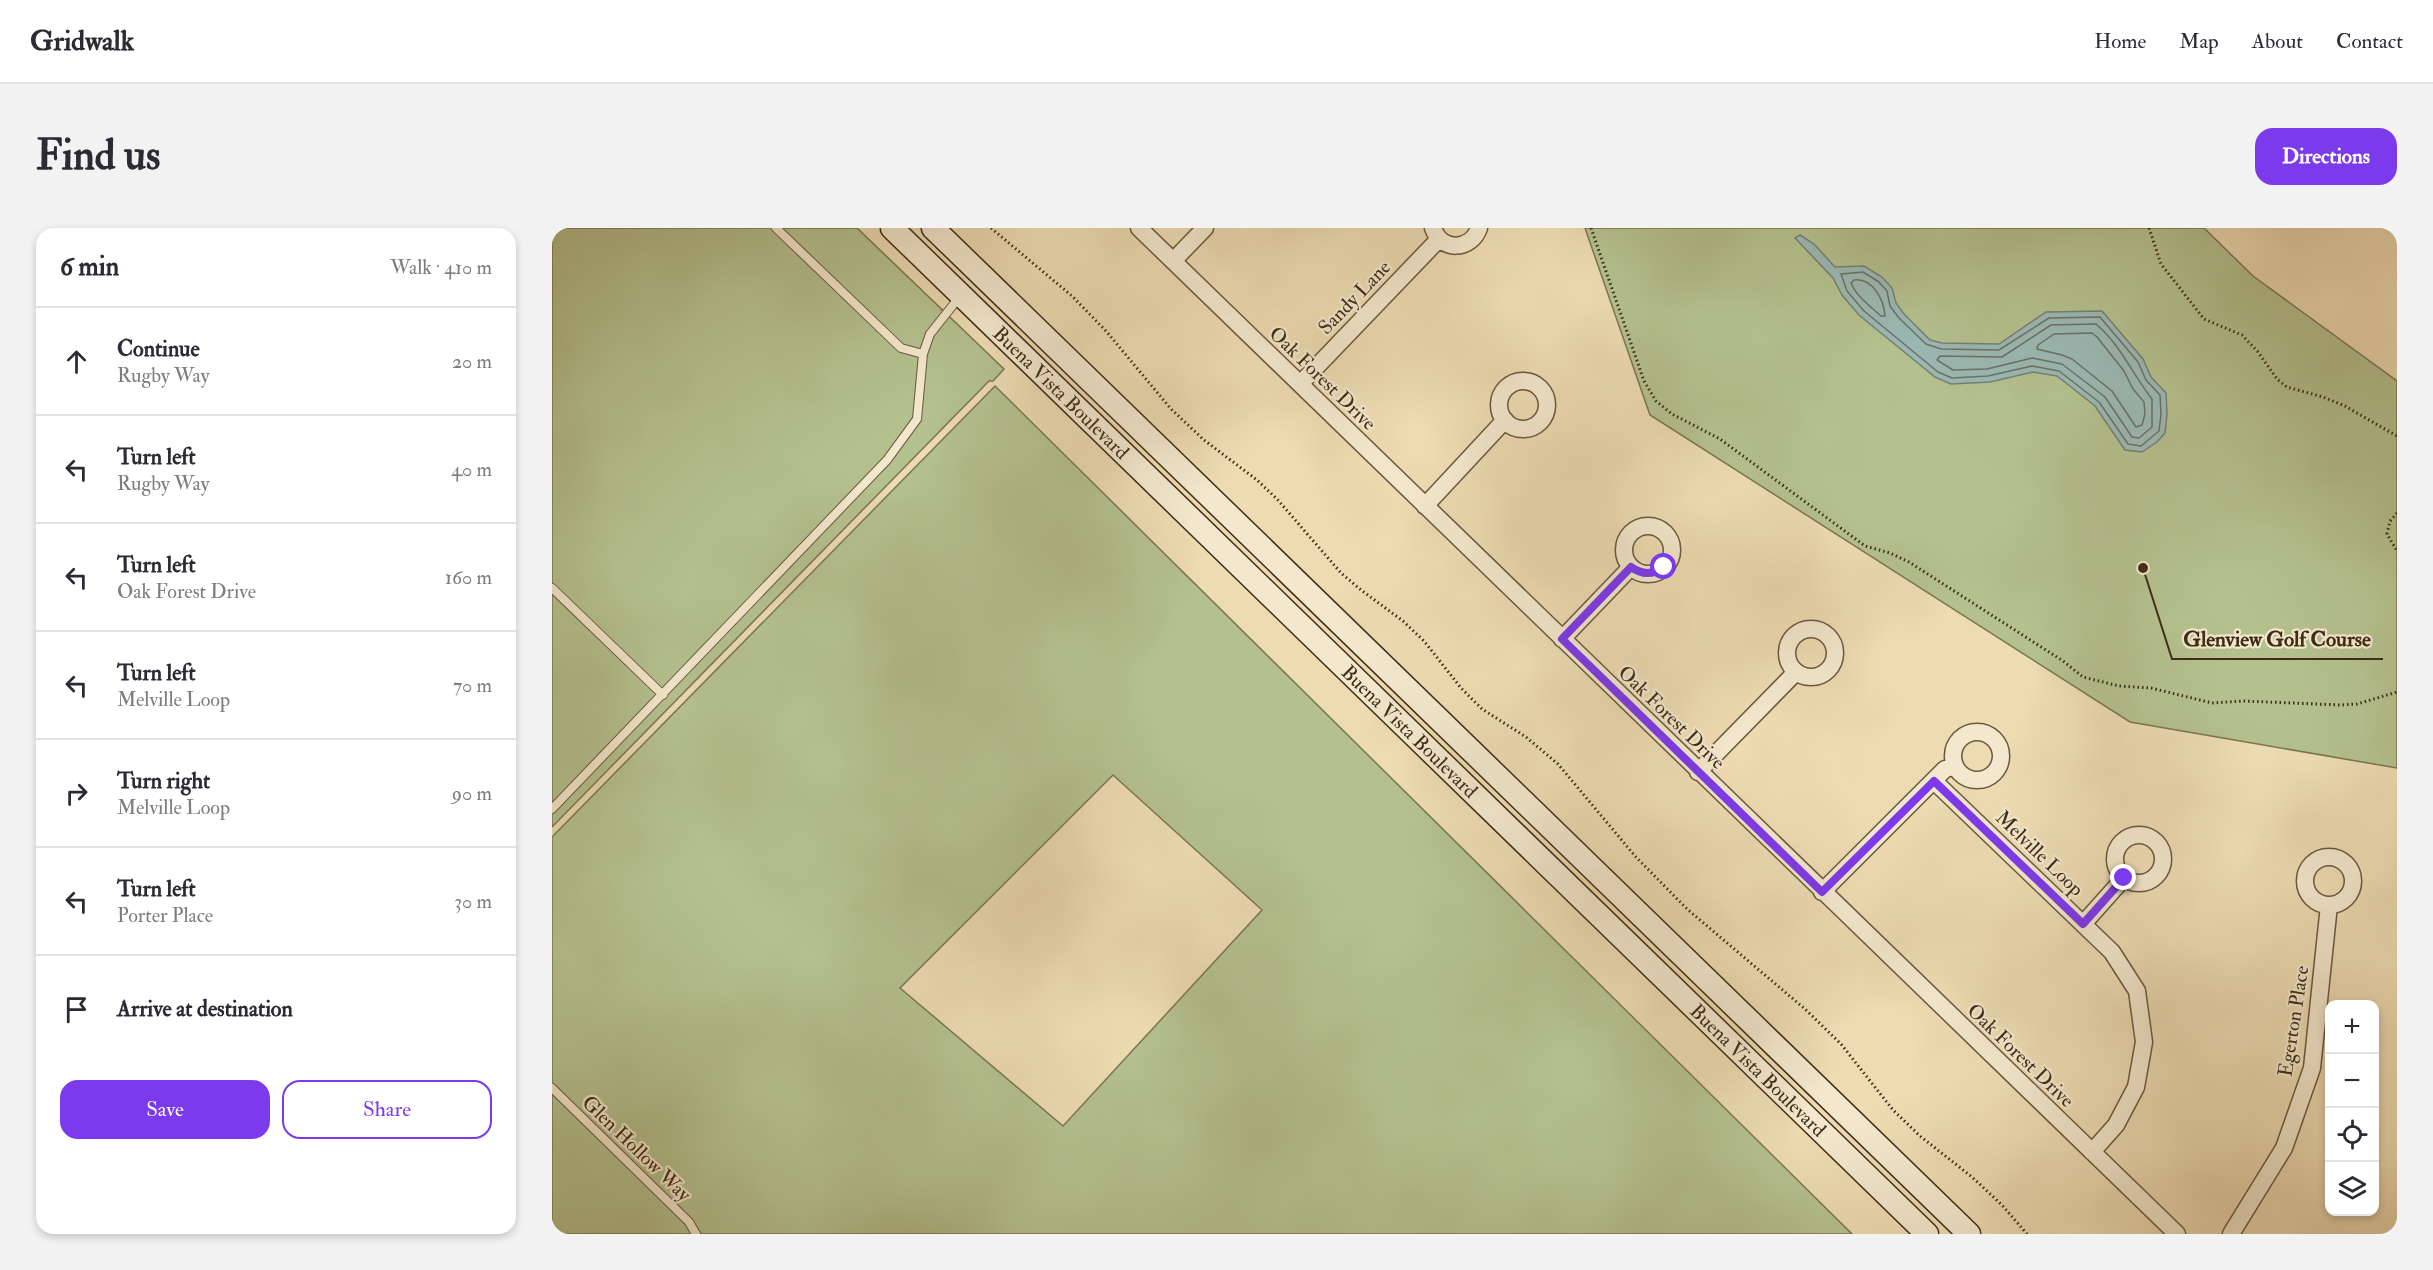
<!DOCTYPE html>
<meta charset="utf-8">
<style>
body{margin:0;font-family:"IM FELL Double Pica",serif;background:#f2f2f3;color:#2b2b33}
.controls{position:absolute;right:18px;bottom:18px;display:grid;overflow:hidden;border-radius:12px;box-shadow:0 3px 9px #0003}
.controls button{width:54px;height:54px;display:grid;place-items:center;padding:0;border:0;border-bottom:2px solid #e1e1e2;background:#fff;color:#2b2b33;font:30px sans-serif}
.stop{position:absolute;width:18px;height:18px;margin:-14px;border:4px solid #7c3aed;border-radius:50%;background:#fff}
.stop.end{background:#7c3aed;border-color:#fff;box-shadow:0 2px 6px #0008}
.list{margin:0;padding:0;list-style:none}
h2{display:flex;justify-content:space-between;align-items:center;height:78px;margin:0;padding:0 24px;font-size:26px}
h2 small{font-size:20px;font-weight:400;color:#7c7c81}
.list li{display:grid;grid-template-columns:39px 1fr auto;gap:18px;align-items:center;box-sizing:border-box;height:108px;padding:0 24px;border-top:2px solid #e1e1e2}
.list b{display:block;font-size:22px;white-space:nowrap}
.list p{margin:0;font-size:20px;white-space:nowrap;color:#7c7c81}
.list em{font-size:20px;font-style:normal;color:#7c7c81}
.actions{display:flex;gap:12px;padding:18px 24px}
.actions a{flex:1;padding:14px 0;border:2px solid #7c3aed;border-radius:18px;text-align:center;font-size:21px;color:#7c3aed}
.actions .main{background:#7c3aed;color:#fff}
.icon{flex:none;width:33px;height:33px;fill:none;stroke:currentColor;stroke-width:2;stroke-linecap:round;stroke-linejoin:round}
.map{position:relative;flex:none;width:1845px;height:1006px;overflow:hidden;border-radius:18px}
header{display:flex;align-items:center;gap:36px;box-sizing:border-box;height:84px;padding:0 30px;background:#fff;border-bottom:2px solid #e1e1e2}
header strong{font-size:28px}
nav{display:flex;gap:33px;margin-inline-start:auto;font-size:21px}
.intro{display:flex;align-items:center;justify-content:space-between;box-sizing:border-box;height:144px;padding:0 36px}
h1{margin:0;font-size:42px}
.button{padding:15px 27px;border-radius:18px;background:#7c3aed;color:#fff;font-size:21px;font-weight:700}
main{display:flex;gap:36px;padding:0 36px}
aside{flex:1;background:#fff;border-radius:18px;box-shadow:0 3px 9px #0003}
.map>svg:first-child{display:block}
</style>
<header>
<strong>Gridwalk</strong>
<nav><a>Home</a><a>Map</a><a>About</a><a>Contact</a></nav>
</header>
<div class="intro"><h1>Find us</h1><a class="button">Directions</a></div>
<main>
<aside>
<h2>6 min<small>Walk · 410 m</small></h2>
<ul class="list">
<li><svg class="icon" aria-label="ahead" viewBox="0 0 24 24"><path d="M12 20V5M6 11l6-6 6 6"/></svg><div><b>Continue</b><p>Rugby Way</p></div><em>20 m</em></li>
<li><svg class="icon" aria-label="left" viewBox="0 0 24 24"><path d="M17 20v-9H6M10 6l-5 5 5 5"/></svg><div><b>Turn left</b><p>Rugby Way</p></div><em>40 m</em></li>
<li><svg class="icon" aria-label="left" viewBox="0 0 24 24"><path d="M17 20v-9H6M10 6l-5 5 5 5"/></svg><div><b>Turn left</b><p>Oak Forest Drive</p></div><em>160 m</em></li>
<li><svg class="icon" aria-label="left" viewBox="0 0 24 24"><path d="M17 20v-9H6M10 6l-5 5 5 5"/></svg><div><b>Turn left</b><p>Melville Loop</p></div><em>70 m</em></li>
<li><svg class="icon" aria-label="right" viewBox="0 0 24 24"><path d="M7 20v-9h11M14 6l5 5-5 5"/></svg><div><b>Turn right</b><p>Melville Loop</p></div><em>90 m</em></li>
<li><svg class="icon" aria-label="left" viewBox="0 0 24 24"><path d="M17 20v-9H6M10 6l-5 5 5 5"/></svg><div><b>Turn left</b><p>Porter Place</p></div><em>30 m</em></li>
<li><svg class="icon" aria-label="arrive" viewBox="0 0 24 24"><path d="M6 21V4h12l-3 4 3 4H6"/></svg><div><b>Arrive at destination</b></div></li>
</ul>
<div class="actions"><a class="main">Save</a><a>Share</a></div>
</aside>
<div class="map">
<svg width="1845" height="1006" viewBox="0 0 1845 1006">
<rect width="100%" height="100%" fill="#eddbb2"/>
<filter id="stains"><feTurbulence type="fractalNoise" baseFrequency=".00333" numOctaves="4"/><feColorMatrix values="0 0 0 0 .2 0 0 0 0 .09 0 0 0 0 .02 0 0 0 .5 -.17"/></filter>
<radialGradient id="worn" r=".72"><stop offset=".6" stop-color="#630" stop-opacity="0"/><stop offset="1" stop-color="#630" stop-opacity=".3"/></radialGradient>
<path fill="#b4c18f" stroke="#797654" stroke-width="1.5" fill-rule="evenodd" d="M 0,0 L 305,0 L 452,141 L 441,153 L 437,153 L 0,599 Z
M 1033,0 L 1652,0 L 1701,48 L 1845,153 L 1845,540 L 1578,494 L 1098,187 Z
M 443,158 L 1300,1006 L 0,1006 L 0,609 ZM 561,547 L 710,682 L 511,898 L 348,760 Z"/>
<path fill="#9bb9b4" stroke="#768176" stroke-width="1.5" d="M 1248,7 L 1262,16 L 1283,39 L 1312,38 L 1330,49 L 1340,60 L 1344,75 L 1352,86 L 1378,112 L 1390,115 L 1447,116 L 1494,84 L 1550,83 L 1591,131 L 1599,149 L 1614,165 L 1615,186 L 1613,205 L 1605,214 L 1590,224 L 1573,222 L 1543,178 L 1505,148 L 1481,144 L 1438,154 L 1399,156 L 1383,149 L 1307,87 L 1290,67 L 1281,50 L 1243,10 Z"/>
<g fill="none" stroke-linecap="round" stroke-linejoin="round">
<path stroke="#6c7266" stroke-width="1.5" d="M 1311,44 L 1327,54 L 1335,63 L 1338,78 L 1347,90 L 1374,116 L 1389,121 L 1447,122 L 1497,90 L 1548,89 L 1586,134 L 1594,152 L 1608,167 L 1609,186 L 1607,203 L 1589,218 L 1576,216 L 1547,174 L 1507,143 L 1480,138 L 1436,148 L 1400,150 L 1386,144 L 1312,83 L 1295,63 L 1289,46 Z
M 1302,52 C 1321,50 1332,72 1333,88 L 1329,88 C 1319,79 1304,68 1299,55 Z
M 1544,96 C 1568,116 1581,147 1600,171 L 1600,199 L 1587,210 L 1580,209 L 1553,169 L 1510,136 L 1480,130 L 1435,141 L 1401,142 L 1385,132 L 1388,128 L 1450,129 L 1499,97 Z
M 1502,106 L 1540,105 L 1545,109 L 1572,143 L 1581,161 L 1592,174 L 1593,186 L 1590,197 L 1584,199 L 1560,163 L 1520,131 L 1510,127 L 1485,121 L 1486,117 Z"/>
<defs>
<path id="service" d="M 224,0 L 349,120 L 371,126
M 0,360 L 111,467
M 0,581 L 335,232 L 365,191 L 371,126 L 378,106 L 409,67
M 0,860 L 137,994 L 144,1006"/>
<path id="minor" d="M 587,0 L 1625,1006
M 881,0 C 889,24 919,23 927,0
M 621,33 L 653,0
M947 177a24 24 0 1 1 48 0a24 24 0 1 1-48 0Z
M 748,156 L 887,11
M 873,278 L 953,192
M1072 322a24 24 0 1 1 48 0a24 24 0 1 1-48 0Z
M1235 425a24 24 0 1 1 48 0a24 24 0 1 1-48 0Z
M 1010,411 L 1079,339
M1401 528a24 24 0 1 1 48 0a24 24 0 1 1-48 0Z
M 1146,544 L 1244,444
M 1382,553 L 1560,724 L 1585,763 L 1592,814 L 1584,859 L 1564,897 L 1540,924
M1563 631a24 24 0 1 1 48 0a24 24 0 1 1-48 0Z
M1753 653a24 24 0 1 1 48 0a24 24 0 1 1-48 0Z
M 1270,664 L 1393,541 L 1403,539
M 1531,696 L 1572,650
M 1679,1006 L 1732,920 L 1760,840 L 1777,677"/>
<g id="secondary">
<path id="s1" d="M 340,0 L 1375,1006"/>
<path d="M 381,0 L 1417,1006"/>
</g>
</defs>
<use href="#service" stroke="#6a583e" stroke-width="10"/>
<use href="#minor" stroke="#6a583e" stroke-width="19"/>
<use href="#secondary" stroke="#3e2c18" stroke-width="25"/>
<path stroke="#3e2c18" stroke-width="3" stroke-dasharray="1.5 3" stroke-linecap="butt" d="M 439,0 L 520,68 L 554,103 L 619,181 L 652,212 L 705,252 L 725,271 L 789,345 L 809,362 L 851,393 L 872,413 L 909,460 L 930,481 L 974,509 L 1006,536 L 1083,628 L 1135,681 L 1253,781 L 1289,816 L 1341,882 L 1368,908 L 1420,949 L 1450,977 L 1475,1006
M 1039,0 L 1092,153 L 1104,173 L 1120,186 L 1168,211 L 1313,318 L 1338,325 L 1357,334 L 1511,433 L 1531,449 L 1567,458 L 1599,460 L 1660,475 L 1691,473 L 1789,477 L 1805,476 L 1845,464
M 1597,0 L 1609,36 L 1652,91 L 1690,107 L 1706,124 L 1725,151 L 1735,159 L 1771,169 L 1793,178 L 1845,208
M 1845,285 L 1838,293 L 1835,306 L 1845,323"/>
<use href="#service" stroke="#f3e8cd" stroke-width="8"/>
<use href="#minor" stroke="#f3e8cd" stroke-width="16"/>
<use href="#secondary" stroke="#f3e8cd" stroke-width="22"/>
</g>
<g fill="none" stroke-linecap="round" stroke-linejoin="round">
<path stroke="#7c3aed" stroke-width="8" d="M 1112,339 C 1101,347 1090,347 1079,339 L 1010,411 L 1270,664 L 1382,553 L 1531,696 L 1572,650"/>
</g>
<g text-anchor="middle" stroke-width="4.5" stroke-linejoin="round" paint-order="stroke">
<g font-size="20" fill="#3e2c18" stroke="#f3e8cd">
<text transform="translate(802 69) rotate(-46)" y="7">Sandy Lane</text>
<text transform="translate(771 150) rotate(44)" y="7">Oak Forest Drive</text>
<text dy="7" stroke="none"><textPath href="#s1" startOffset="236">Buena Vista Boulevard</textPath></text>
<text transform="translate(1120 489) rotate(44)" y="7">Oak Forest Drive</text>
<text dy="7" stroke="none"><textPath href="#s1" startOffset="722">Buena Vista Boulevard</textPath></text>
<text transform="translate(1488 625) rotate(44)" y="7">Melville Loop</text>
<text transform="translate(1741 793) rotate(-81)" y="7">Egerton Place</text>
<text transform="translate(1469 827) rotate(44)" y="7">Oak Forest Drive</text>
<text dy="7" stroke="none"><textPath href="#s1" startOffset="1208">Buena Vista Boulevard</textPath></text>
<text transform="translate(85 920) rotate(44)" y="7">Glen Hollow Way</text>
</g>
</g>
<path fill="none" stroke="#3e2c18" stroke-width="2" d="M1591 340L1620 431H1831"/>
<circle fill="#3e2c18" stroke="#f3e8cd" stroke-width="2" cx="1591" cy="340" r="6"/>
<g font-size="21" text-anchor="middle" font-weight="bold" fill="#3e2c18" stroke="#f3e8cd" stroke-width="4.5" stroke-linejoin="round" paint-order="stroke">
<text x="1725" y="418">Glenview Golf Course</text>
</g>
<rect width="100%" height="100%" filter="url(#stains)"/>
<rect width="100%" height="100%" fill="url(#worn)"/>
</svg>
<div class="controls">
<button>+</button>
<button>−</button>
<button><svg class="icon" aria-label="locate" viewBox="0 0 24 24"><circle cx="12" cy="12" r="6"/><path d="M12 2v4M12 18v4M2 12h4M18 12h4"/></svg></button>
<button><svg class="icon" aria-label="layers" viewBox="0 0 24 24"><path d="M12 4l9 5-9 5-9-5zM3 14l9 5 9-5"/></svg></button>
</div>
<div class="stop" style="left:1112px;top:339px"></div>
<div class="stop end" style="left:1572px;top:650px"></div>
</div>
</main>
